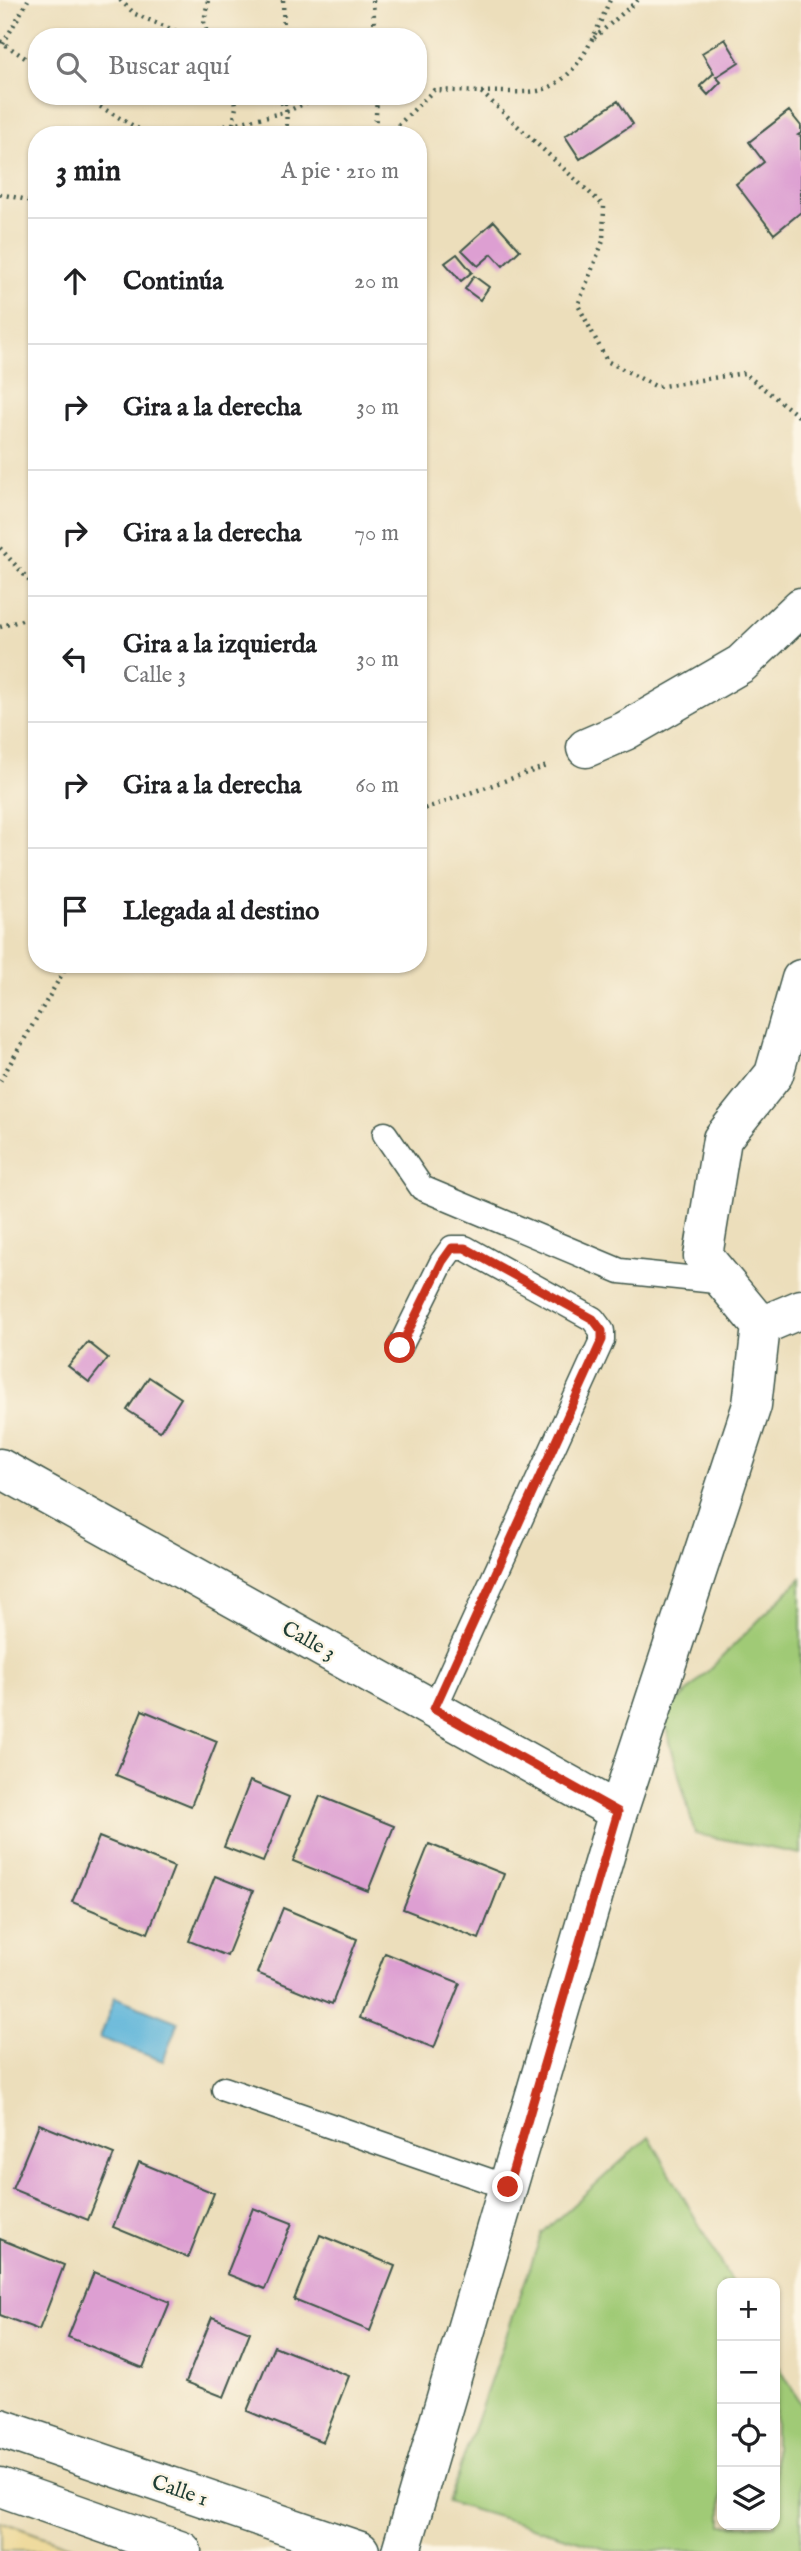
<!DOCTYPE html>
<html lang="es">
<meta charset="utf-8">
<style>
body{margin:0;font-family:"IM FELL English",serif;background:#f2f2f2;color:#202124}
.controls{position:absolute;right:21px;bottom:21px;display:grid;overflow:hidden;border-radius:14px;box-shadow:0 2px 5px #0004}
.controls button{width:63px;height:63px;display:grid;place-items:center;padding:0;border:0;border-bottom:2px solid #e0e0e0;background:#fff;color:#202124;font:35px sans-serif}
.stop{position:absolute;width:21px;height:21px;margin:-16px;border:5px solid #c8321e;border-radius:50%;background:#fff}
.stop.end{background:#c8321e;border-color:#fff;box-shadow:0 2px 7px #0008}
.list{margin:0;padding:0;list-style:none}
h2{display:flex;justify-content:space-between;align-items:center;height:91px;margin:0;padding:0 28px;font-size:30px}
h2 small{font-size:23px;font-weight:400;color:#757577}
.list li{display:grid;grid-template-columns:46px 1fr auto;gap:21px;align-items:center;box-sizing:border-box;height:126px;padding:0 28px;border-top:2px solid #e0e0e0}
.list b{display:block;font-size:26px;white-space:nowrap}
.list p{margin:0;font-size:23px;white-space:nowrap;color:#757577}
.list em{font-size:23px;font-style:normal;color:#757577}
.icon{flex:none;width:38px;height:38px;fill:none;stroke:currentColor;stroke-width:2;stroke-linecap:round;stroke-linejoin:round}
.map{position:relative;flex:none;width:801px;height:2551px;overflow:hidden}
.search{position:absolute;background:#fff;box-shadow:0 2px 5px #0004;left:28px;top:28px;width:399px;height:77px;display:flex;align-items:center;gap:18px;box-sizing:border-box;padding:0 24px;border-radius:28px;color:#757577;font-size:26px}
.panel{position:absolute;background:#fff;box-shadow:0 2px 5px #0004;left:28px;top:126px;width:399px;height:847px;border-radius:28px}
.map>svg:first-child{display:block}
</style>
<div class="map">
<svg width="801" height="2551" viewBox="0 0 801 2551">
<rect width="100%" height="100%" fill="#fcf5e5"/>
<filter id="ink" filterUnits="userSpaceOnUse"><feTurbulence type="fractalNoise" baseFrequency=".0143" numOctaves="2"/><feDisplacementMap in="SourceGraphic" scale="14" xChannelSelector="R" yChannelSelector="G"/><feConvolveMatrix kernelMatrix="1 2 1 2 8 2 1 2 1" color-interpolation-filters="sRGB"/></filter>
<filter id="wash" filterUnits="userSpaceOnUse"><feTurbulence type="fractalNoise" baseFrequency=".00686" numOctaves="4" result="noise"/><feDisplacementMap in="SourceGraphic" scale="28" xChannelSelector="R" yChannelSelector="G"/><feGaussianBlur stdDeviation="1.57" result="paint"/><feColorMatrix in="noise" values="0 0 0 0 0 0 0 0 0 0 0 0 0 0 0 0 0 1.4 0 .05"/><feComposite in="paint" operator="in"/></filter>
<g filter="url(#wash)">
<rect width="100%" height="100%" fill="#ecdebb"/>
<path fill="#a0ca76" stroke="#608455" stroke-width="2" d="M 801,1578 L 801,1854 L 695,1834 L 663,1716 Z
M 649,2136 L 732,2283 L 722,2283 L 722,2525 L 775,2525 L 775,2360 L 801,2404 L 801,2551 L 612,2551 L 448,2502 L 542,2233 Z"/>
<path fill="#eeda9e" stroke="#868c69" stroke-width="2" d="M 0,2521 L 83,2551 L 0,2551 Z"/>
<path fill="#5cb4d9" stroke="#3e7886" stroke-width="2" d="M 115,1997 L 178,2022 L 163,2061 L 100,2038 Z"/>
<g id="blocks">
<path fill="#dd9fd2" d="M 725,39 L 739,62 L 716,77 L 721,82 L 708,95 L 700,86 L 714,73 L 702,53 Z
M 618,101 L 633,124 L 580,159 L 565,136 Z
M 789,111 L 801,126 L 801,133 L 798,135 L 801,136 L 801,212 L 774,234 L 736,184 L 764,162 L 749,142 Z
M 494,221 L 520,250 L 503,266 L 492,254 L 478,266 L 462,250 Z
M 457,254 L 472,272 L 461,281 L 445,263 Z
M 474,276 L 489,287 L 480,300 L 465,289 Z
M 88,1342 L 108,1358 L 89,1382 L 68,1366 Z
M 149,1377 L 181,1398 L 160,1431 L 127,1410 Z
M 142,1710 L 217,1741 L 191,1806 L 116,1775 Z
M 250,1781 L 289,1797 L 263,1862 L 224,1847 Z
M 320,1796 L 394,1826 L 368,1891 L 293,1861 Z
M 99,1837 L 174,1867 L 148,1933 L 72,1902 Z
M 429,1844 L 504,1874 L 479,1939 L 403,1909 Z
M 215,1876 L 253,1891 L 227,1956 L 189,1941 Z
M 283,1908 L 357,1939 L 332,2004 L 257,1973 Z
M 385,1953 L 460,1983 L 434,2048 L 359,2018 Z
M 39,2124 L 114,2154 L 88,2220 L 12,2189 Z
M 139,2162 L 214,2193 L 188,2258 L 113,2227 Z
M 253,2208 L 292,2223 L 265,2289 L 227,2274 Z
M 320,2235 L 395,2266 L 370,2331 L 294,2300 Z
M 0,2239 L 64,2265 L 39,2330 L 0,2315 Z
M 94,2272 L 170,2302 L 143,2368 L 68,2337 Z
M 212,2317 L 250,2332 L 224,2397 L 186,2382 Z
M 274,2346 L 349,2376 L 323,2442 L 247,2411 Z"/>
</g>
</g>
<g filter="url(#ink)">
<use href="#blocks" fill-opacity="0" stroke="#3e5548" stroke-width="2"/>
<g fill="none" stroke-linecap="round" stroke-linejoin="round">
<defs>
<path id="service" d="M 385,1134 L 422,1188 L 620,1271 L 725,1282
M 400,1347 L 442,1262 L 452,1248 L 465,1248 L 593,1319 L 602,1331 L 602,1340 L 434,1709
M 224,2089 L 507,2187"/>
<path id="minor" d="M 586,748 L 625,731 L 741,664 L 801,607
M 761,1326 L 801,1309
M 0,1468 L 618,1812
M 401,2551 L 618,1812 L 752,1405 L 761,1326 L 703,1256 L 722,1139 L 774,1074 L 801,979"/>
<path id="tertiary" d="M 0,2428 L 360,2551
M 0,2487 L 182,2551"/>
</defs>
<use href="#service" stroke="#3e5548" stroke-width="27"/>
<use href="#minor" stroke="#3e5548" stroke-width="41"/>
<use href="#tertiary" stroke="#3e5548" stroke-width="41"/>
<path stroke="#3e5548" stroke-width="4.5" stroke-dasharray="2 5" stroke-linecap="butt" d="M 120,0 L 135,14 L 190,37
M 283,0 L 284,37
M 373,0 L 375,37
M 208,37 L 204,22 L 208,0
M 594,38 L 638,0
M 0,41 L 37,66
M 3,44 L 28,0
M 481,92 C 498,91 527,94 542,90 C 580,78 595,33 610,0
M 82,96 L 149,135
M 279,96 L 284,108
M 286,96 L 287,135
M 233,124 L 236,107 L 235,96
M 184,135 L 286,112 L 320,96
M 375,135 L 377,96
M 388,135 L 434,90 L 481,92 L 604,206 L 603,241 L 578,305 L 607,361 L 657,387 L 744,373 L 801,418
M 0,194 L 37,202
M 0,548 L 37,589
M 0,627 L 37,615
M 418,811 L 550,765
M 0,1081 L 68,964"/>
<use href="#service" stroke="#fff" stroke-width="24"/>
<use href="#minor" stroke="#fff" stroke-width="38"/>
<use href="#tertiary" stroke="#fff" stroke-width="38"/>
</g>
</g>
<g fill="none" stroke-linecap="round" stroke-linejoin="round" filter="url(#ink)">
<path stroke="#c8321e" stroke-width="9" d="M 400,1348 L 442,1262 L 452,1248 L 465,1248 L 593,1319 L 602,1331 L 602,1340 L 434,1709 L 618,1812 L 508,2187"/>
</g>
<g text-anchor="middle" stroke-width="5" stroke-linejoin="round" paint-order="stroke">
<g font-size="21" fill="#1f3d34" stroke="#fcf5e5">
<text transform="translate(309 1640) rotate(29)" y="7">Calle 3</text>
<text transform="translate(180 2490) rotate(19)" y="7">Calle 1</text>
</g>
</g>
</svg>
<div class="controls">
<button>+</button>
<button>−</button>
<button><svg class="icon" aria-label="locate" viewBox="0 0 24 24"><circle cx="12" cy="12" r="6"/><path d="M12 2v4M12 18v4M2 12h4M18 12h4"/></svg></button>
<button><svg class="icon" aria-label="layers" viewBox="0 0 24 24"><path d="M12 4l9 5-9 5-9-5zM3 14l9 5 9-5"/></svg></button>
</div>
<div class="stop" style="left:400px;top:1348px"></div>
<div class="stop end" style="left:508px;top:2187px"></div>
<div class="search"><svg class="icon" aria-label="search" viewBox="0 0 24 24"><circle cx="10" cy="10" r="6"/><path d="M15 15l6 6"/></svg>Buscar aquí</div>
<section class="panel">
<h2>3 min<small>A pie · 210 m</small></h2>
<ul class="list">
<li><svg class="icon" aria-label="ahead" viewBox="0 0 24 24"><path d="M12 20V5M6 11l6-6 6 6"/></svg><div><b>Continúa</b></div><em>20 m</em></li>
<li><svg class="icon" aria-label="right" viewBox="0 0 24 24"><path d="M7 20v-9h11M14 6l5 5-5 5"/></svg><div><b>Gira a la derecha</b></div><em>30 m</em></li>
<li><svg class="icon" aria-label="right" viewBox="0 0 24 24"><path d="M7 20v-9h11M14 6l5 5-5 5"/></svg><div><b>Gira a la derecha</b></div><em>70 m</em></li>
<li><svg class="icon" aria-label="left" viewBox="0 0 24 24"><path d="M17 20v-9H6M10 6l-5 5 5 5"/></svg><div><b>Gira a la izquierda</b><p>Calle 3</p></div><em>30 m</em></li>
<li><svg class="icon" aria-label="right" viewBox="0 0 24 24"><path d="M7 20v-9h11M14 6l5 5-5 5"/></svg><div><b>Gira a la derecha</b></div><em>60 m</em></li>
<li><svg class="icon" aria-label="arrive" viewBox="0 0 24 24"><path d="M6 21V4h12l-3 4 3 4H6"/></svg><div><b>Llegada al destino</b></div></li>
</ul>
</section>
</div>
